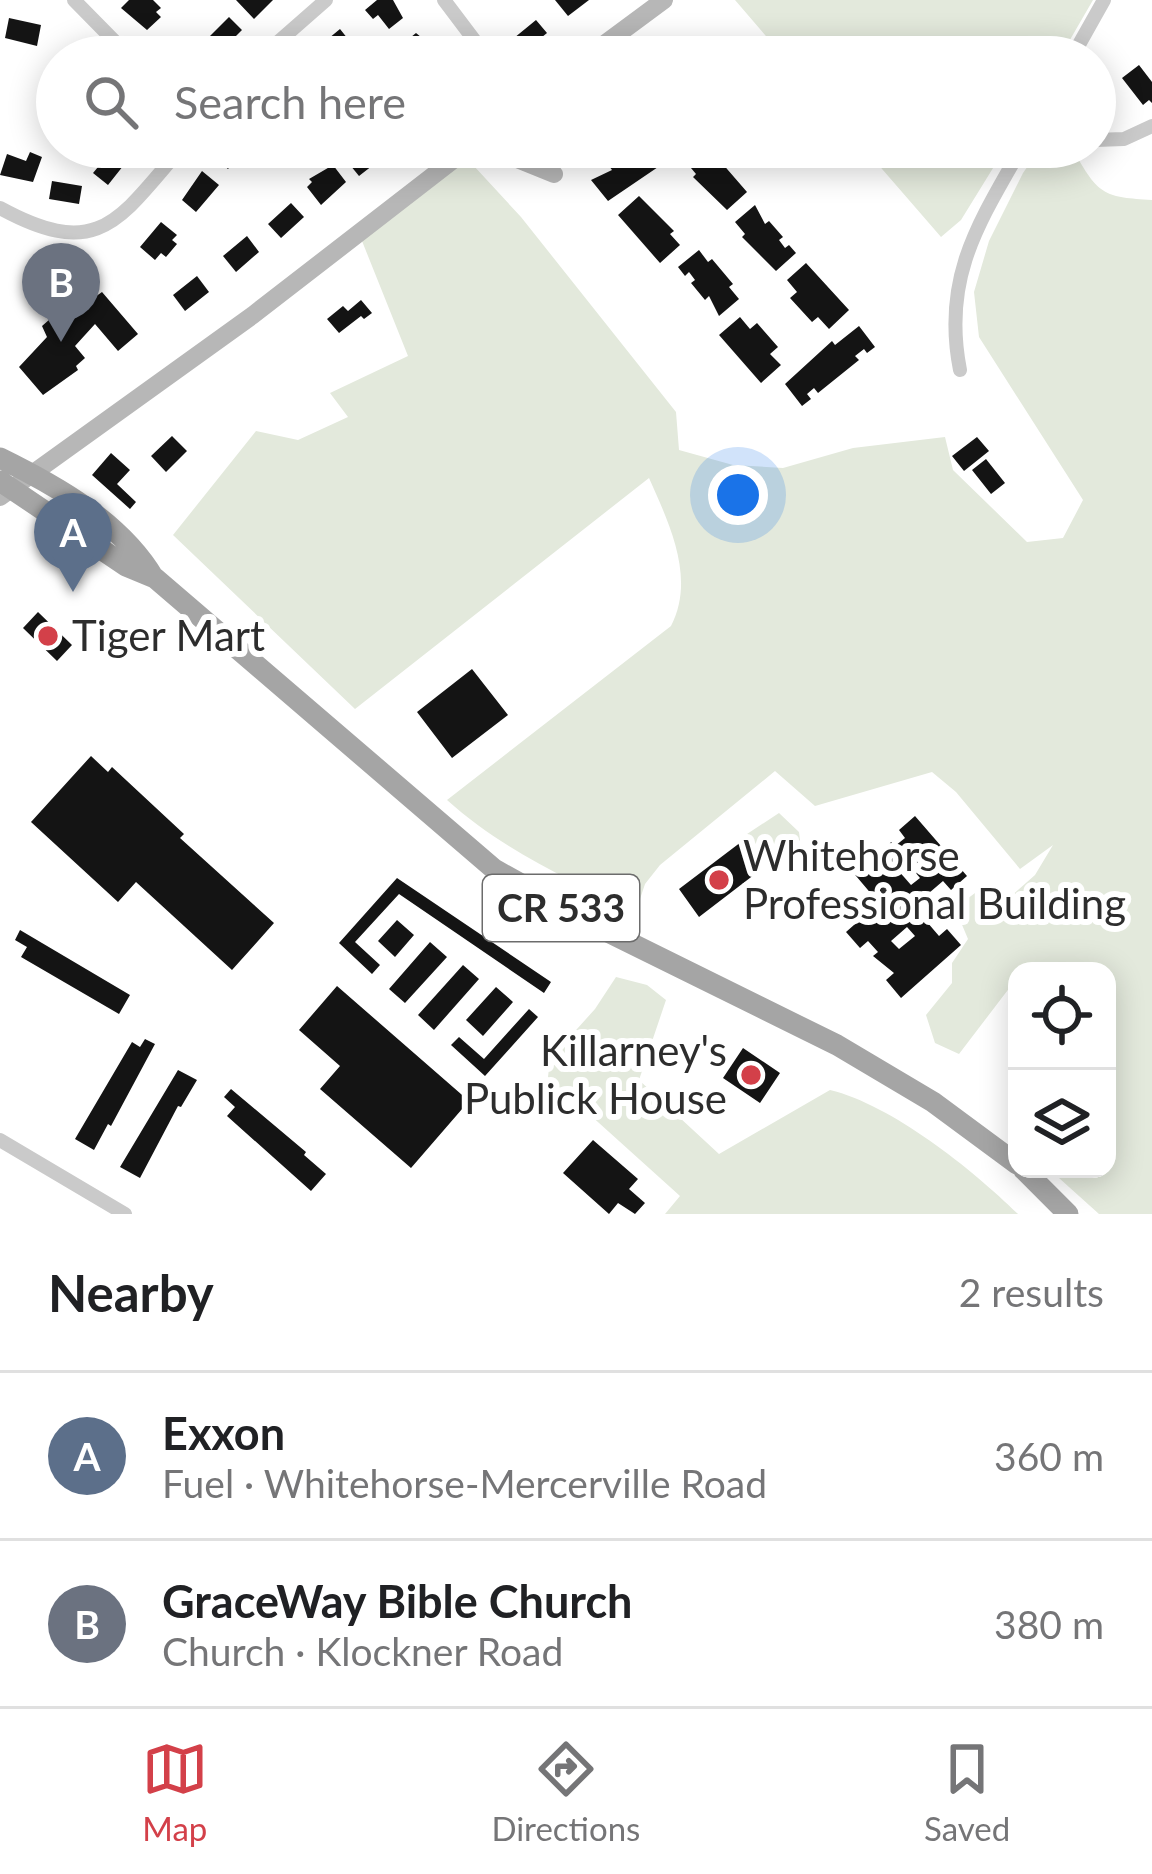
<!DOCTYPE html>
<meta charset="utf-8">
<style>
body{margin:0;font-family:Lato,sans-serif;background:#f2f2f2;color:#202124}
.controls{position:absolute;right:36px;bottom:36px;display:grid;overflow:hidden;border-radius:24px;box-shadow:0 6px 30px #0003}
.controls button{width:108px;height:108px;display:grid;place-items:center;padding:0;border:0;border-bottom:3px solid #e0e0e0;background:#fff;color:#202124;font:60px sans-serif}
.you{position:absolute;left:738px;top:495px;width:42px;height:42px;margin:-30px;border:9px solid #fff;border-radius:50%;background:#1a73e8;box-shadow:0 0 0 18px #1a73e833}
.badge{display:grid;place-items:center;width:78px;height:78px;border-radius:50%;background:#d34049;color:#fff;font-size:39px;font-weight:700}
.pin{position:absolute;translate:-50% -99px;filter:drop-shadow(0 3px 6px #0008)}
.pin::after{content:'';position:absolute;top:63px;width:42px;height:36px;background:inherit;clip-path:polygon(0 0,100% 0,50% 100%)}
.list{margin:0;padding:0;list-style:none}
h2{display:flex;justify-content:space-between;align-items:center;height:156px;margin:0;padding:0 48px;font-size:51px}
h2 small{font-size:39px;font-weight:400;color:#757577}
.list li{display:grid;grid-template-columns:78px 1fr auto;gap:36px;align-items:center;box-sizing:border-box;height:168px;padding:0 48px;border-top:3px solid #e0e0e0}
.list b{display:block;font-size:45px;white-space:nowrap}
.list p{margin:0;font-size:39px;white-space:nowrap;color:#757577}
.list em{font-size:39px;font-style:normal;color:#757577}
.icon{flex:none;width:66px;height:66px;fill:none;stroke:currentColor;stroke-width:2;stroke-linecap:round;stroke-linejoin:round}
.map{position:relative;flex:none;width:1152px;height:1214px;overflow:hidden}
.search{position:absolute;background:#fff;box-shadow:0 6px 30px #0003;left:36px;right:36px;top:36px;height:132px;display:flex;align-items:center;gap:30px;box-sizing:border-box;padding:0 42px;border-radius:66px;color:#757577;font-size:45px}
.sheet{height:492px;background:#fff}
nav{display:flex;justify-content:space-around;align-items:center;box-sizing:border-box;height:168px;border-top:3px solid #e0e0e0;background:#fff;font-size:33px;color:#757577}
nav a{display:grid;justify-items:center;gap:6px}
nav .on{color:#d34049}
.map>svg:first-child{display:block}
</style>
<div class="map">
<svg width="1152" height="1214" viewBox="0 0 1152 1214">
<rect width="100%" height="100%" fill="#fff"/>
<path fill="#e3e9dc" d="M 735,0 L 1093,0 L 1060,57 L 784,57 Z
M 863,147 L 1006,147 L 961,220 L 941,237 Z
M 1041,147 L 1076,155 C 1099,196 1106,197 1152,200 L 1152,1214 L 1099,1214 L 1049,1169 L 1107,1169 L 1107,971 L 1017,971 L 1017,978 L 959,1054 L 935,1043 L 926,1015 L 952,983 L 952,963 L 968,939 L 955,908 L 975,893 L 1009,898 L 1035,875 L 1053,845 L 1020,869 L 956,792 L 932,772 L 815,806 L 775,771 L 660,865 L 645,884 L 636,911 C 568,880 503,850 447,800 L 671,626 C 696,578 669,523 649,478 L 355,709 L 173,535 L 256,431 L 298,440 L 348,417 L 330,393 L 408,356 L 358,231 L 461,152 L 521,217 L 676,412 L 679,450 L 733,465 L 783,468 L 853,448 L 945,437 L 953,470 L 1027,542 L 1063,538 L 1083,500 L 979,337 L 974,292 L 989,241 L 1023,173 Z
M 779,813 L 799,832 L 800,840 L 769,865 L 747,834 Z
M 616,977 L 647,985 L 666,1000 L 639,1080 L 719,1154 L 830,1090 C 892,1105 972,1169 1018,1214 L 665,1214 L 680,1196 L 548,1077 L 550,1059 L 595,1009 Z"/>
<path fill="#141414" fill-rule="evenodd" d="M 129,0 L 153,0 L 161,8 L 156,12 L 161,17 L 147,30 L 121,8 Z
M 236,0 L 273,0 L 254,19 Z
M 377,0 L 393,0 L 403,18 L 389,29 L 378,15 L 373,19 L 365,10 Z
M 555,0 L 589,0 L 568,16 Z
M 229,17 L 242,30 L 220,52 L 207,39 Z
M 9,18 L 41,25 L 37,46 L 5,38 Z
M 536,20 L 547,33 L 525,51 L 514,38 Z
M 340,29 L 352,44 L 336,57 L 325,57 L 317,48 Z
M 416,33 L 427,42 L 439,57 L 411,57 L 401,45 Z
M 185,40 L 204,57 L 170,57 Z
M 1139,65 L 1152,82 L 1152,103 L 1149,100 L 1143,105 L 1122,78 Z
M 222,147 L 246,147 L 228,169 L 214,157 Z
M 363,147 L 379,147 L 386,155 L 359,176 L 346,160 Z
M 633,147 L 678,147 L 659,162 L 661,165 L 608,201 L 591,180 L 612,170 L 609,166 Z
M 703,147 L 708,147 L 747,192 L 727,210 L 693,177 L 696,174 L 686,162 Z
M 113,149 L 127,161 L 108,185 L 93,173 Z
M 30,152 L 42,157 L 33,182 L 0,175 L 7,154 L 26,161 Z
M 333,165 L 346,182 L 321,205 L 307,187 L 312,182 L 309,179 Z
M 202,171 L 219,185 L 196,212 L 182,200 Z
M 52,181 L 82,186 L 79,204 L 49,199 Z
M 639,196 L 674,231 L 670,234 L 680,245 L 660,263 L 618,215 Z
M 291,203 L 304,217 L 281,238 L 268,224 Z
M 755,205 L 765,224 L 769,221 L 783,237 L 779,240 L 785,248 L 789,245 L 796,253 L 776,271 L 742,237 L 745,234 L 735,222 Z
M 161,222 L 177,235 L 172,240 L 177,244 L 166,257 L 161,253 L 155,260 L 140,247 Z
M 247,236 L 259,252 L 236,272 L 223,256 Z
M 699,250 L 708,262 L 712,259 L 733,284 L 729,287 L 739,299 L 719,316 L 709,296 L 705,300 L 691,283 L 695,280 L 689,272 L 685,276 L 678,267 Z
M 806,263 L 849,310 L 829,329 L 818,317 L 812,322 L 790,298 L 797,292 L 787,280 Z
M 197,276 L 209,292 L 185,311 L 173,295 Z
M 87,287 L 95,297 L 102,292 L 138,334 L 118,351 L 95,324 L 75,346 L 85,358 L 76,366 L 78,370 L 43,395 L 19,367 L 47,337 L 42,326 Z
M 361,300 L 372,313 L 364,319 L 361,316 L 339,333 L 327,319 L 343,306 L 348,311 Z
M 740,317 L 750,329 L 757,323 L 778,347 L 770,354 L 781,365 L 761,383 L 719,335 Z
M 859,326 L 875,347 L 867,353 L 864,349 L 855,356 L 859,360 L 818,393 L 814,388 L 807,394 L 811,399 L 802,406 L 785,384 L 832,341 L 835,345 Z
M 172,436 L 187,451 L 166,472 L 151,456 Z
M 977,437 L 989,451 L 964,471 L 952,456 Z
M 111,453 L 130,470 L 117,484 L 136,502 L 130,509 L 92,475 Z
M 986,459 L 1005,483 L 991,494 L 972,470 Z
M 38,612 L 72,645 L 57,661 L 23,628 Z
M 472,669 L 508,715 L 452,758 L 417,712 Z
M 91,756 L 108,772 L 112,767 L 184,834 L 180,838 L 274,923 L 232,970 L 136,882 L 118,902 L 31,822 Z
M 915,816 L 967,876 L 951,890 L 943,881 L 922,899 L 929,908 L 921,915 L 939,936 L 947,929 L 961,945 L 901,998 L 886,980 L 894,973 L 873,956 L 878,952 L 868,941 L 860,948 L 846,932 L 871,910 L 873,896 L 851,870 L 867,856 L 875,864 L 891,842 L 895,846 L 905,838 L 899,830 ZM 906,861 L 920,878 L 911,885 L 897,869 ZM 907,927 L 915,936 L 899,949 L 891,941 Z
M 745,839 L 750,848 L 744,852 L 759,871 L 699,917 L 679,889 Z
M 397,878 L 551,982 L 544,993 L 399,894 L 355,942 L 380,965 L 372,974 L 339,943 Z
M 397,920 L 414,935 L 395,957 L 378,941 Z
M 20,930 L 130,995 L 119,1014 L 21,957 L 27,947 L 15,940 Z
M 430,942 L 447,957 L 405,1003 L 389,989 Z
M 463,965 L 479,979 L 434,1030 L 418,1015 Z
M 337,986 L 469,1101 L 411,1168 L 320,1089 L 340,1066 L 299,1030 Z
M 496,987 L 513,1002 L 483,1036 L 466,1020 Z
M 529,1009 L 538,1017 L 485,1076 L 451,1045 L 459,1037 L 484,1059 Z
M 145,1039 L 155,1044 L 111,1126 L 108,1124 L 94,1150 L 75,1139 L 132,1042 L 140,1047 Z
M 743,1048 L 780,1073 L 760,1103 L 723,1078 Z
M 178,1070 L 197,1080 L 181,1107 L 178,1106 L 140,1178 L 120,1167 Z
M 231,1089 L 306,1152 L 304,1155 L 326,1174 L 311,1191 L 227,1116 L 235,1107 L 224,1097 Z
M 593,1140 L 638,1179 L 629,1189 L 645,1203 L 635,1214 L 618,1203 L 609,1214 L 563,1173 Z"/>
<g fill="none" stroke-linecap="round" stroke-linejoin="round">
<path stroke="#cacaca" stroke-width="14" d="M 74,0 L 130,57
M 444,0 L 487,57
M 261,57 L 326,0
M 1072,57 L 1104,0
M 1095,140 L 1124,139 L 1152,126
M 0,208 C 99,262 119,220 182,147
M 960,370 C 942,278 978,224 1022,147
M 0,1140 L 125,1214"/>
<path stroke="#b7b7b7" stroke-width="18" d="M 587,57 L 664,0
M 488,147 L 554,174
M 0,497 L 253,315 L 470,147"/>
<path stroke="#a5a5a5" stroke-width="21" d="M 0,458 C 57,486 121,522 154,578
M 0,481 L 126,566 L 155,578 L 494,869 L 602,929 L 837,1045 L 933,1102 L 1017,1164
M 1023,1169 L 1068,1214"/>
</g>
<g fill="#d34049" stroke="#fff" stroke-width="4.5">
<circle cx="48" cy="636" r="12"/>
<circle cx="719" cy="880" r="12"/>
<circle cx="751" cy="1075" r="12"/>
</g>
<g text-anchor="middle" stroke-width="12" stroke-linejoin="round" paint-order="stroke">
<rect fill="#fff" stroke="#6c6c6c" stroke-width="3" x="483" y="875" width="156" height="66" rx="9"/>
<g font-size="39" font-weight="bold" fill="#2d2d2d">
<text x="561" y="922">CR 533</text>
</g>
<g font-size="42" fill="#2d2d2d" stroke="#fff" text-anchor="start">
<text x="72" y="651">Tiger Mart</text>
<text x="743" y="871">Whitehorse<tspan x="743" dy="48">Professional Building</tspan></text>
<text x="727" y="1066" text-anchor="end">Killarney's<tspan x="727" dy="48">Publick House</tspan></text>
</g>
</g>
</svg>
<div class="controls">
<button><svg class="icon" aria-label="locate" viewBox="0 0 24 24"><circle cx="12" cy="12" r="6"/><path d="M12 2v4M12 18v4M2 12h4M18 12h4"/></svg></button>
<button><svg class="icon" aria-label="layers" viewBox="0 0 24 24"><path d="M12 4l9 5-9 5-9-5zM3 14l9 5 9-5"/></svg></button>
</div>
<div class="you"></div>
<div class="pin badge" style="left:73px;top:592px;background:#5c6f8a">A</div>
<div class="pin badge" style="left:61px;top:342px;background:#6b7280">B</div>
<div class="search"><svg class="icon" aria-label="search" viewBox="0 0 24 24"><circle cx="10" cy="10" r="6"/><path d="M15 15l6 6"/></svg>Search here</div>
</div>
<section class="sheet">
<h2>Nearby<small>2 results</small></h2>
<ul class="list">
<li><span class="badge" style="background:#5c6f8a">A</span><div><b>Exxon</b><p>Fuel · Whitehorse-Mercerville Road</p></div><em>360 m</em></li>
<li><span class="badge" style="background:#6b7280">B</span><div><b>GraceWay Bible Church</b><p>Church · Klockner Road</p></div><em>380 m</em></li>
</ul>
</section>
<nav>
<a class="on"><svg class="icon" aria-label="map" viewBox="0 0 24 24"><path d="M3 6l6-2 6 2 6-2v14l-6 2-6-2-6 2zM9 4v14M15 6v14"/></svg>Map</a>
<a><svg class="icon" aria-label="directions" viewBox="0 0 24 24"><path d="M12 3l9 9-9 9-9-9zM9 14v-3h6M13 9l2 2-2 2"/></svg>Directions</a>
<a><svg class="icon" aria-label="saved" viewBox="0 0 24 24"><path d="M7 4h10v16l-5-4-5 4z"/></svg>Saved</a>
</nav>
